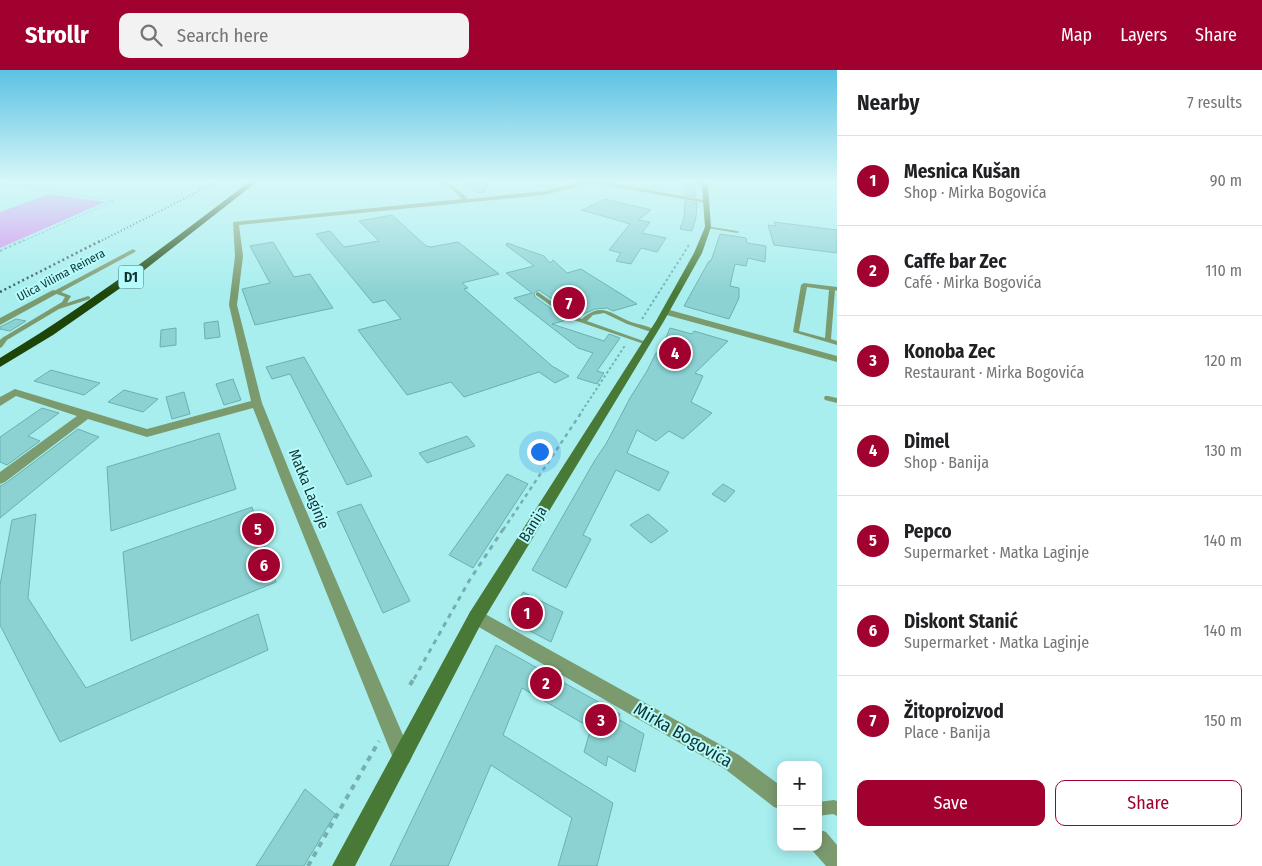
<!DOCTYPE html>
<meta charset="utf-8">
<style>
body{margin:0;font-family:"Fira Sans Condensed",sans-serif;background:#f2f2f2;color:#202124}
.controls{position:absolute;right:15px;bottom:15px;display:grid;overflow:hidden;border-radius:10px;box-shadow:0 2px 12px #0003}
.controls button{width:45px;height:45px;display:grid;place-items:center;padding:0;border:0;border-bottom:1px solid #e0e0e0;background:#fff;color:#202124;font:25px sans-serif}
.you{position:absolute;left:539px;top:381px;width:18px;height:18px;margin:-12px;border:4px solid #fff;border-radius:50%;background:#1a73e8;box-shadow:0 0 0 8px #1a73e833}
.badge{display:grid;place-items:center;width:32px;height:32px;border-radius:50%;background:#a1012e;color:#fff;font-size:16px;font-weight:700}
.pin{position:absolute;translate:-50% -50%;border:2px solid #fff;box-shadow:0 1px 5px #0006}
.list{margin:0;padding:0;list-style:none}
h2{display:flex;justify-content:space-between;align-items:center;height:65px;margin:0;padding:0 20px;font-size:21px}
h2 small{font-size:16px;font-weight:400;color:#757577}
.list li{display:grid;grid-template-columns:32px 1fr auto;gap:15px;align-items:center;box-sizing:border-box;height:90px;padding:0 20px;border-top:1px solid #e0e0e0}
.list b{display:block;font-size:19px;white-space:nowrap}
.list p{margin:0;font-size:16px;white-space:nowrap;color:#757577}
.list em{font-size:16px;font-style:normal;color:#757577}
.actions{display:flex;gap:10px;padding:15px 20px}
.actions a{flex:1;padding:11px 0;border:1px solid #a1012e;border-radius:10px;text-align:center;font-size:18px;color:#a1012e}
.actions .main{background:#a1012e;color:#fff}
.icon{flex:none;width:28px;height:28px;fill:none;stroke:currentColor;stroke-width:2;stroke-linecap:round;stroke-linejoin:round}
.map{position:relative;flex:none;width:837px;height:796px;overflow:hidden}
header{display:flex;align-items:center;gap:30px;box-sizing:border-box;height:70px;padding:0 25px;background:#a1012e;color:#fff}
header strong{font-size:24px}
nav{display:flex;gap:28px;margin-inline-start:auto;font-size:18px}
.search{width:350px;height:45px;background:#f2f2f2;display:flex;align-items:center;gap:12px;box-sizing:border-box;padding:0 18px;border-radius:10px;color:#757577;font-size:19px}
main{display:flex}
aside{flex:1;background:#fff}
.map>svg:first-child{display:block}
</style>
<header>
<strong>Strollr</strong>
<div class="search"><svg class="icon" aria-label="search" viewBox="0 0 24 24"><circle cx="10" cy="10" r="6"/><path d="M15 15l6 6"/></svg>Search here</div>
<nav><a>Map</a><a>Layers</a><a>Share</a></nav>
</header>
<main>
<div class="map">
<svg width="837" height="796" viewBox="0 0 837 796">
<rect width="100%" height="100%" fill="#a8eeef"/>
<path fill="#d78bef" d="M 49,124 L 105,132 L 0,178 L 0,142 Z"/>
<path fill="#8cd2d3" stroke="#6bb0b1" d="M 462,111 L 489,111 L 484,122 L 477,123 Z
M 686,111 L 692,111 L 696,127 L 685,125 Z
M 605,129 L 651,140 L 638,150 L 650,152 L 642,163 L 666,168 L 657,182 L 641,178 L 631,194 L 616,191 L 621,183 L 609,180 L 630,154 L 582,140 Z
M 685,131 L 697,133 L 696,147 L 692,161 L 680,159 L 684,148 Z
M 392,145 L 426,176 L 431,177 L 458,172 L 499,204 L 462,213 L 468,218 L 464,219 L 552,296 L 569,306 L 555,313 L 539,302 L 464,327 L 451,312 L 407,325 L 358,260 L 401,249 L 385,230 L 373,233 L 316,164 L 330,161 L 344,177 L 379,171 L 359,151 Z
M 774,152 L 837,160 L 837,183 L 774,175 L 768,155 L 776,156 Z
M 720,164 L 746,168 L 747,173 L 766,176 L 765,192 L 748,188 L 746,196 L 735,194 L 730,216 L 739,218 L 739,228 L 729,249 L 684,236 L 709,191 L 711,191 Z
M 273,172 L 294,207 L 310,204 L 333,238 L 255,255 L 242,219 L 270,213 L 250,176 Z
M 507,173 L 544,186 L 550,193 L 553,190 L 567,203 L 581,199 L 637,234 L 613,241 L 607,238 L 595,239 L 579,246 L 573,244 L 539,220 L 534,223 L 535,227 L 567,250 L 552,254 L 604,271 L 609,264 L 620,268 L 597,301 L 604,303 L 597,314 L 577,308 L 593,283 L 578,278 L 514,228 L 532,223 L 506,203 L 534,196 L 506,175 Z
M 16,249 L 26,251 L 10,261 L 0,259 L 0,257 Z
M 218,251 L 220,267 L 205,269 L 204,253 Z
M 176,258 L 176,275 L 160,277 L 161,260 Z
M 670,258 L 692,264 L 694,261 L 728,271 L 695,303 L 703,306 L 691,332 L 712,343 L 683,369 L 669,361 L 656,371 L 637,360 L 627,383 L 669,402 L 659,421 L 616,400 L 583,465 L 591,469 L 566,518 L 532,500 L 595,390 L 606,374 L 630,328 L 647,301 L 656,283 L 659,284 Z
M 304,287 L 372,406 L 347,415 L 290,304 L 272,309 L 266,297 Z
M 51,300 L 73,306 L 100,313 L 84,325 L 34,311 Z
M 233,309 L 241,330 L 224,335 L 216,314 Z
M 124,320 L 158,329 L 143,342 L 108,332 Z
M 184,322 L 190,344 L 172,349 L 166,327 Z
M 42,338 L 59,343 L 28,366 L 40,371 L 7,395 L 0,392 L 0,367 Z
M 78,359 L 99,367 L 0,448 L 0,416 L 6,413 Z
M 219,363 L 236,419 L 111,461 L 107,397 Z
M 467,366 L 475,376 L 427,393 L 419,383 Z
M 507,404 L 528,414 L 473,498 L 449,485 Z
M 723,414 L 735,421 L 725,432 L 712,424 Z
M 361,434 L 410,531 L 383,543 L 337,442 Z
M 252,437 L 276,512 L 131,571 L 123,482 Z
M 36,444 L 28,528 L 86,618 L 258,544 L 268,580 L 60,672 L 0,555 L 0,515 L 12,450 Z
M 648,444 L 668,461 L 651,473 L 630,455 Z
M 523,522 L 563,542 L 551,572 L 509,550 Z
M 496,575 L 620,644 L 618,649 L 644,664 L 635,702 L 608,686 L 606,696 L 584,682 L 591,658 L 522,618 L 503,665 L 613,733 L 597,796 L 558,796 L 572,748 L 491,695 L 448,796 L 390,796 Z
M 305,719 L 335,744 L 304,796 L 256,796 Z"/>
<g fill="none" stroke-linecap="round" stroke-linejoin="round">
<path stroke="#77afb0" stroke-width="1" stroke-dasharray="2 2" stroke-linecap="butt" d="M 0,113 L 114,131 L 21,172"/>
<path stroke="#77afb0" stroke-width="2" stroke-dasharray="2.5 2.5" stroke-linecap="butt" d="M 0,181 L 24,170
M 642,249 L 689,175
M 582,341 L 626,274"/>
<path stroke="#77afb0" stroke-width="2.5" stroke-dasharray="4 4" stroke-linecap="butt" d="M 503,460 L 583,340"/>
<path stroke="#77afb0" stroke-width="3" stroke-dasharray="5 5" stroke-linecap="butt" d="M 414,609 L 469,511 L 504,458"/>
<path stroke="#77afb0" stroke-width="4" stroke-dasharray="5.5 5.5" stroke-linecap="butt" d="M 410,615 L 414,608
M 308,796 L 379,671"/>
<path fill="#7b9b6f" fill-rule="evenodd" d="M 706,156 L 737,161 L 739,162 L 737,163 L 708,158 L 706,157 Z
M 133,179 L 136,181 L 135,182 L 61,222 L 71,226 L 67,233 L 88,226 L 90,227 L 90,229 L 59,239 L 7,270 L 2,277 L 0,278 L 0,270 L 2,268 L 62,232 L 65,227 L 54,223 L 54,221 Z
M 804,213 L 837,217 L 837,221 L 835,220 L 831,269 L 837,271 L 837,275 L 793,262 L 801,215 ZM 807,217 L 829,220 L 825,268 L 799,261 Z
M 538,222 L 572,246 L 582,249 C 602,231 611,244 631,252 C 640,255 650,256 657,261 L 654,263 L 627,254 L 604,243 L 593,245 L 587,251 L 649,273 L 648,274 L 644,274 L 568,248 L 536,225 L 536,223 Z
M 825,326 L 828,326 L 837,328 L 837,333 L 825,330 L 824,328 Z
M 834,730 L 837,731 L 837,746 L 833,744 L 818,746 L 818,732 Z"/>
<path fill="#7b9b6f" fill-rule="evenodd" d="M 434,111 C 450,111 457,118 468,129 L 544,121 L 585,111 L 601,111 L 709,131 L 706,133 L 592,113 L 544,125 L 239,155 L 243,186 L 237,235 L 262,333 L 295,415 L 412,686 L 409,693 L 402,696 L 395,693 L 283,415 L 253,338 L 147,367 L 88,349 L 5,412 L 0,414 L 0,402 L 77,346 L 16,326 L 0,336 L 0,327 L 15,319 L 147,359 L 251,331 L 229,235 L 235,186 L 233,152 L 462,129 L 451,118 Z
M 53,220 L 60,222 L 0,255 L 0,248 Z
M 666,239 L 837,286 L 837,292 L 663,244 L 663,240 Z
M 476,539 L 739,685 L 781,716 L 781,740 L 774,737 L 725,699 L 470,552 L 468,547 L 470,542 Z
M 818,759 L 826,762 L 837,775 L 837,796 L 826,796 L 810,778 L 818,777 Z"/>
<path fill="#497936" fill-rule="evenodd" d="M 699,111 L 705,111 L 708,117 L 711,157 L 702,183 L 664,251 L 482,552 L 355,796 L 332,796 L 470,542 L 656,251 L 694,183 L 705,157 L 702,117 Z"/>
<path fill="#1d4508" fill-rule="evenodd" d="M 250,111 L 258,111 L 129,212 L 53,265 L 0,297 L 0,288 C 88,235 169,173 250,111 Z"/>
<path stroke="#375e5f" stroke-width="2" stroke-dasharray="1 2.5" stroke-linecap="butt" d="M 99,172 L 219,111"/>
<path stroke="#375e5f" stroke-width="2.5" stroke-dasharray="2 3" stroke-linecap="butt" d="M 0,222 L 102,170"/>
</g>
<linearGradient id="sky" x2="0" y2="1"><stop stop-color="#5cc2e3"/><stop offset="0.5" stop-color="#d8f7f8"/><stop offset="1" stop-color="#d8f7f8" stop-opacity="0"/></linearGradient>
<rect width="837" height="223" fill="url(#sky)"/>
<g text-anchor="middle" stroke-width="4" stroke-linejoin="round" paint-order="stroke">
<g font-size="12" fill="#143132" stroke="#b5fcfd">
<text transform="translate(61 205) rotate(-28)" y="4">Ulica Vilima Reinera</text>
</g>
<rect fill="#b5fcfd" stroke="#446e6f" stroke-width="1" x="118.5" y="195.5" width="25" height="23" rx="4"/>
<g font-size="14" font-weight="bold" fill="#143132">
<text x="131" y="212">D1</text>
</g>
<g font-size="15" fill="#143132" stroke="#b5fcfd">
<text transform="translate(309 419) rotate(68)" y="5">Matka Laginje</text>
<text transform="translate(533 454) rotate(-58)" y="5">Banija</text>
</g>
<g font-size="18" fill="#143132" stroke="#b5fcfd">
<text transform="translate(683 665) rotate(30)" y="6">Mirka Bogovića</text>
</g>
</g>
</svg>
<div class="controls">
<button>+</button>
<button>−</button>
</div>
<div class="you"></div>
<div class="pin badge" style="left:527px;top:543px">1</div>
<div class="pin badge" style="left:546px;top:613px">2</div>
<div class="pin badge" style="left:601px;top:650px">3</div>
<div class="pin badge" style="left:675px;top:283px">4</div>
<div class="pin badge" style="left:258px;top:459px">5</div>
<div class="pin badge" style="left:264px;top:495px">6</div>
<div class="pin badge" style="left:569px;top:233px">7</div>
</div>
<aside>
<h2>Nearby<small>7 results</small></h2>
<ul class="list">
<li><span class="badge">1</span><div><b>Mesnica Kušan</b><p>Shop · Mirka Bogovića</p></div><em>90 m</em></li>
<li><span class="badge">2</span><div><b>Caffe bar Zec</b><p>Café · Mirka Bogovića</p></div><em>110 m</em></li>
<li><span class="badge">3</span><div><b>Konoba Zec</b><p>Restaurant · Mirka Bogovića</p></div><em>120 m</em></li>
<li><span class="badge">4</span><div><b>Dimel</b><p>Shop · Banija</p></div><em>130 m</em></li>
<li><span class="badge">5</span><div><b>Pepco</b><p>Supermarket · Matka Laginje</p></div><em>140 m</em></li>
<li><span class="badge">6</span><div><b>Diskont Stanić</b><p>Supermarket · Matka Laginje</p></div><em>140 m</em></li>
<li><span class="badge">7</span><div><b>Žitoproizvod</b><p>Place · Banija</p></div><em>150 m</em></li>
</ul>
<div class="actions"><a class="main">Save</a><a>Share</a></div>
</aside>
</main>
